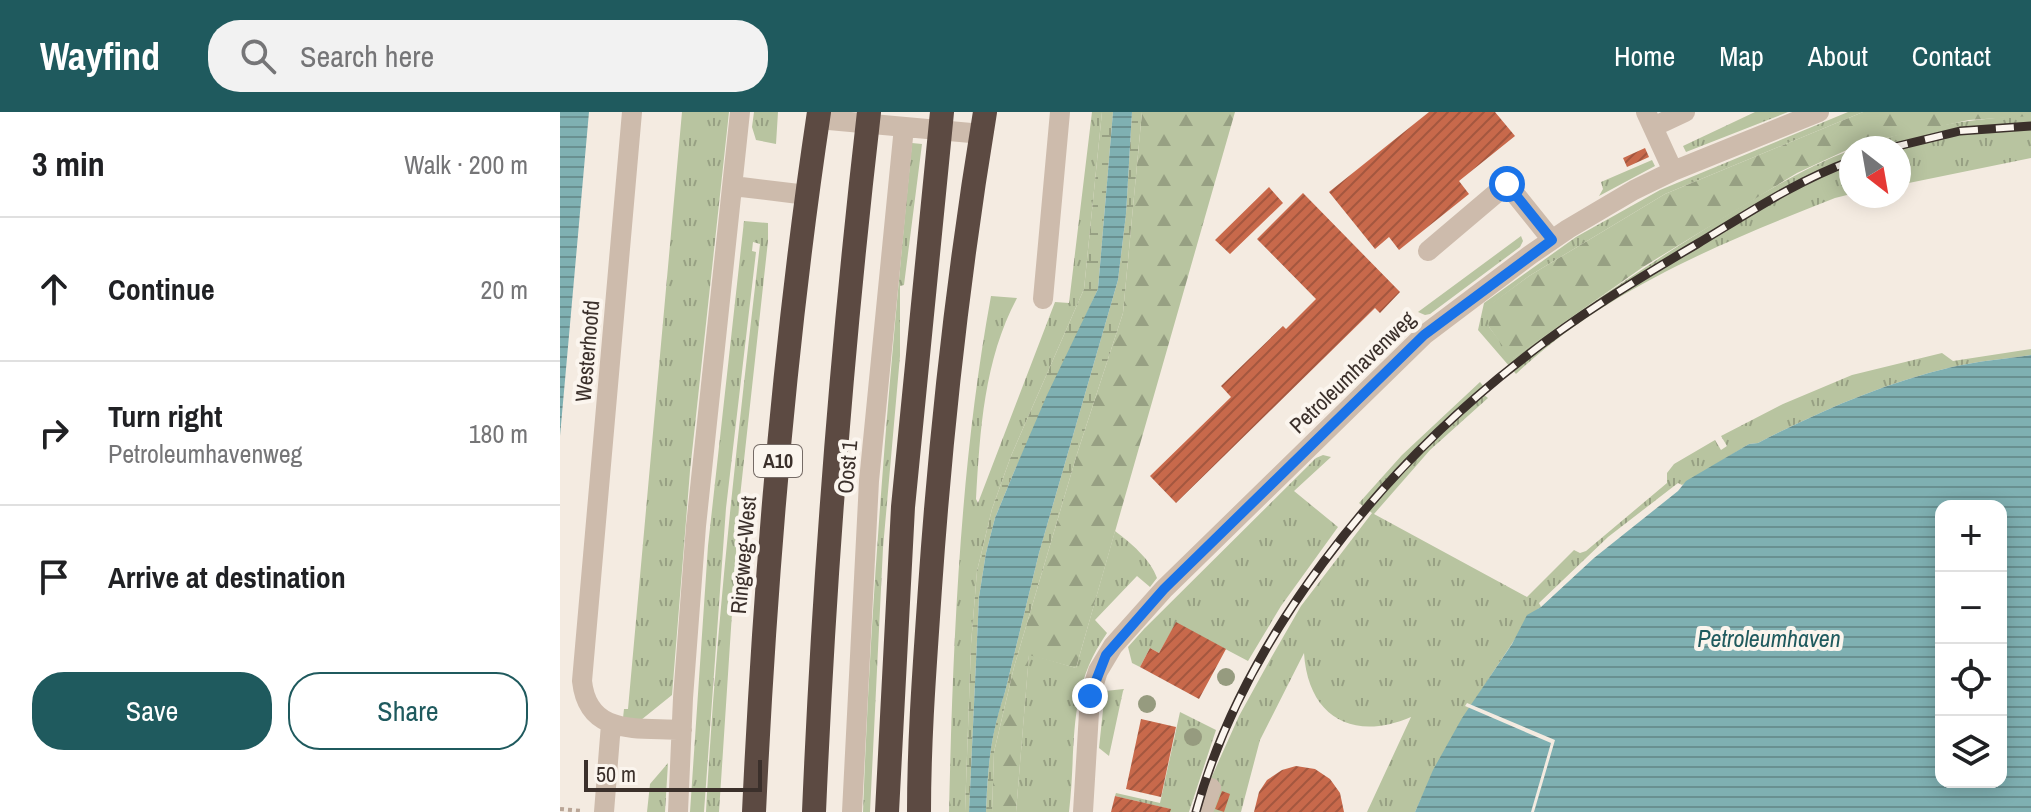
<!DOCTYPE html>
<meta charset="utf-8">
<style>
body{margin:0;font-family:"Archivo Narrow",sans-serif;background:#f2f2f2;color:#202124}
.controls{position:absolute;right:24px;bottom:24px;display:grid;overflow:hidden;border-radius:16px;box-shadow:0 4px 20px #0003}
.controls button{width:72px;height:72px;display:grid;place-items:center;padding:0;border:0;border-bottom:2px solid #e0e0e0;background:#fff;color:#202124;font:40px sans-serif}
.compass{position:absolute;left:1279px;top:24px;width:72px;height:72px;border-radius:50%;background:#fff;box-shadow:0 4px 20px #0003;rotate:149deg}
.scale{position:absolute;left:24px;bottom:20px;width:178px;box-sizing:border-box;padding-left:8px;border:4px solid #3b302b;border-top:0;font-size:22px;line-height:28px;white-space:nowrap;color:#3b302b;-webkit-text-stroke:6px #fbf5ee;paint-order:stroke}
.stop{position:absolute;width:24px;height:24px;margin:-18px;border:6px solid #1a73e8;border-radius:50%;background:#fff}
.stop.end{background:#1a73e8;border-color:#fff;box-shadow:0 2px 8px #0008}
.list{margin:0;padding:0;list-style:none}
h2{display:flex;justify-content:space-between;align-items:center;height:104px;margin:0;padding:0 32px;font-size:34px}
h2 small{font-size:26px;font-weight:400;color:#757577}
.list li{display:grid;grid-template-columns:52px 1fr auto;gap:24px;align-items:center;box-sizing:border-box;height:144px;padding:0 32px;border-top:2px solid #e0e0e0}
.list b{display:block;font-size:30px;white-space:nowrap}
.list p{margin:0;font-size:26px;white-space:nowrap;color:#757577}
.list em{font-size:26px;font-style:normal;color:#757577}
.actions{display:flex;gap:16px;padding:24px 32px}
.actions a{flex:1;padding:18px 0;border:2px solid #1f5a5e;border-radius:32px;text-align:center;font-size:28px;color:#1f5a5e}
.actions .main{background:#1f5a5e;color:#fff}
.icon{flex:none;width:44px;height:44px;fill:none;stroke:currentColor;stroke-width:2;stroke-linecap:round;stroke-linejoin:round}
.map{position:relative;flex:none;width:1471px;height:700px;overflow:hidden}
header{display:flex;align-items:center;gap:48px;box-sizing:border-box;height:112px;padding:0 40px;background:#1f5a5e;color:#fff}
header strong{font-size:38px}
nav{display:flex;gap:44px;margin-inline-start:auto;font-size:28px}
.search{width:560px;height:72px;background:#f2f2f2;display:flex;align-items:center;gap:20px;box-sizing:border-box;padding:0 28px;border-radius:32px;color:#757577;font-size:30px}
main{display:flex}
aside{flex:1;background:#fff}
.map>svg:first-child{display:block}
</style>
<header>
<strong>Wayfind</strong>
<div class="search"><svg class="icon" aria-label="search" viewBox="0 0 24 24"><circle cx="10" cy="10" r="6"/><path d="M15 15l6 6"/></svg>Search here</div>
<nav><a>Home</a><a>Map</a><a>About</a><a>Contact</a></nav>
</header>
<main>
<aside>
<h2>3 min<small>Walk · 200 m</small></h2>
<ul class="list">
<li><svg class="icon" aria-label="ahead" viewBox="0 0 24 24"><path d="M12 20V5M6 11l6-6 6 6"/></svg><div><b>Continue</b></div><em>20 m</em></li>
<li><svg class="icon" aria-label="right" viewBox="0 0 24 24"><path d="M7 20v-9h11M14 6l5 5-5 5"/></svg><div><b>Turn right</b><p>Petroleumhavenweg</p></div><em>180 m</em></li>
<li><svg class="icon" aria-label="arrive" viewBox="0 0 24 24"><path d="M6 21V4h12l-3 4 3 4H6"/></svg><div><b>Arrive at destination</b></div></li>
</ul>
<div class="actions"><a class="main">Save</a><a>Share</a></div>
</aside>
<div class="map">
<svg width="1471" height="700" viewBox="0 0 1471 700">
<defs>
<pattern id="grass-tufts" width="24" height="20" patternUnits="userSpaceOnUse" patternTransform="scale(2)"><rect width="24" height="20" fill="#b8c4a0"/><path d="M3 7l-1-3M5 7V3M7 7l1-3M15 17l-1-3M17 17v-4M19 17l1-3" fill="none" stroke="#97a083"/></pattern>
<pattern id="forest-firs" width="22" height="20" patternUnits="userSpaceOnUse" patternTransform="scale(2)"><rect width="22" height="20" fill="#b8c4a0"/><path d="M5 1l3.5 6h-7zM16 11l3.5 6h-7z" fill="#97a083"/></pattern>
<pattern id="wetland-marsh" width="20" height="14" patternUnits="userSpaceOnUse" patternTransform="scale(2)"><rect width="20" height="14" fill="#b8c4a0"/><path d="M1 5h8M5 5V1M11 12h8M15 12V8" fill="none" stroke="#97a083"/></pattern>
<pattern id="water-rules" width="6" height="5" patternUnits="userSpaceOnUse" patternTransform="scale(2)"><rect width="6" height="5" fill="#7fb0b2"/><path d="M0 2.5h6" fill="none" stroke="#699091"/></pattern>
<pattern id="building-hatch" width="6" height="6" patternUnits="userSpaceOnUse" patternTransform="scale(2)"><rect width="6" height="6" fill="#c8694b"/><path d="M-1 1l2-2M0 6l6-6M5 7l2-2" fill="none" stroke="#a4573f"/></pattern>
</defs>
<rect width="100%" height="100%" fill="#f4ebe1"/>
<path fill="url(#grass-tufts)" d="M 122,0 L 169,0 L 130,359 L 112,583 L 81,608 L 63,606 L 64,597 L 68,597 Z
M 194,0 L 218,0 L 216,32 L 196,28 L 192,15 Z
M 532,0 L 542,0 L 524,177 L 451,344 L 432,397 L 417,459 L 411,532 L 405,700 L 389,700 C 393,528 400,353 431,184 L 457,186 C 424,248 420,318 416,387 L 418,391 L 495,190 L 509,191 Z
M 1195,0 L 1228,0 L 1126,40 L 1123,34 Z
M 1288,0 L 1303,0 L 1105,82 L 969,164 L 933,191 L 929,215 L 953,246 C 1020,198 1086,154 1156,110 C 1200,83 1243,56 1291,38 L 1291,82 L 1275,86 C 1163,130 1045,178 956,262 L 918,218 L 924,191 L 1016,125 L 1100,78 Z
M 1458,4 L 1471,4 L 1471,46 L 1339,73 L 1339,36 L 1296,36 C 1347,17 1403,8 1458,4 Z
M 352,31 L 362,32 L 344,173 L 340,174 L 340,244 L 323,436 L 310,700 L 303,700 C 311,476 330,254 352,31 Z
M 1092,48 L 1095,54 L 1039,84 L 1043,77 L 1041,70 Z
M 184,109 L 208,111 L 208,129 L 179,394 L 159,700 L 146,700 C 156,510 178,321 200,132 L 193,130 L 192,139 L 196,140 L 166,396 L 144,700 L 130,700 L 148,434 Z
M 961,124 L 963,129 L 960,135 L 870,202 L 865,203 L 858,200 Z
M 1471,237 L 1471,243 C 1445,247 1418,249 1392,255 C 1324,271 1260,299 1198,331 L 1189,332 L 1122,373 L 1118,371 L 1048,425 L 979,491 L 981,495 C 962,507 963,516 951,533 C 915,587 881,640 855,700 L 807,700 L 851,605 C 793,630 748,605 744,541 L 700,628 L 681,700 L 650,700 L 648,673 L 679,604 L 711,546 L 741,494 L 812,401 L 799,391 L 842,343 L 920,270 L 924,275 L 919,279 L 928,286 L 870,338 L 814,402 L 967,485 L 1014,438 L 1020,441 L 1026,439 L 1107,371 L 1107,361 L 1114,352 L 1155,328 L 1161,338 L 1167,334 L 1161,324 L 1223,292 L 1292,263 L 1382,241 L 1393,249 Z
M 763,343 L 771,345 L 734,379 L 778,415 L 721,494 L 688,549 L 616,511 L 599,541 L 590,536 L 580,555 L 572,551 L 568,535 L 584,517 L 756,346 Z
M 555,419 C 570,430 591,448 597,466 L 590,475 L 577,464 L 535,508 L 547,521 C 506,579 517,633 509,700 L 456,700 L 469,542 L 516,556 Z
M 564,577 L 563,579 L 549,644 L 539,636 L 545,579 Z
M 620,600 L 656,618 L 629,700 L 610,700 L 610,697 L 555,684 L 556,681 L 600,691 Z
M 108,651 L 105,700 L 87,700 L 90,672 Z"/>
<path fill="url(#forest-firs)" d="M 582,0 L 675,0 L 516,556 L 469,543 L 456,700 L 432,700 L 434,640 L 454,555 L 517,342 L 563,201 Z
M 1303,0 L 1471,0 L 1471,4 L 1409,8 L 1321,27 L 1291,36 L 1237,61 L 1083,155 L 952,247 L 929,215 L 928,208 L 932,191 L 969,164 L 1105,82 Z"/>
<path fill="url(#wetland-marsh)" d="M 542,0 L 553,0 L 538,177 L 454,360 L 435,406 L 426,441 L 419,485 L 409,700 L 405,700 L 411,532 L 417,459 L 432,397 L 451,344 L 524,177 Z
M 572,0 L 582,0 L 563,201 L 517,342 L 454,555 L 434,640 L 432,700 L 426,700 C 428,654 430,624 445,580 L 479,441 L 558,168 L 566,102 Z"/>
<path fill="url(#water-rules)" fill-rule="evenodd" d="M 0,0 L 29,0 L 0,324 Z
M 553,0 L 572,0 L 566,102 L 558,168 L 479,441 L 445,580 C 430,626 428,653 426,700 L 409,700 L 419,485 L 426,441 L 435,406 L 454,360 L 487,283 L 538,177 Z
M 1471,243 L 1471,700 L 855,700 L 873,658 L 902,606 L 952,532 L 967,503 L 981,495 L 1034,446 L 1118,379 L 1126,369 L 1189,332 L 1198,331 C 1260,299 1324,271 1392,255 C 1418,249 1445,247 1471,243 ZM 1381,394 L 1441,394 L 1441,670 L 1381,670 Z"/>
<path fill="#f4ebe1" d="M 907,591 L 995,628 L 974,700 L 971,700 L 991,631 L 905,594 Z"/>
<path fill="url(#building-hatch)" d="M 869,0 L 935,0 L 955,24 L 899,69 L 909,82 L 839,138 L 829,125 L 815,137 L 769,80 Z
M 1085,36 L 1089,45 L 1067,55 L 1063,46 Z
M 709,75 L 723,91 L 670,142 L 655,128 Z
M 743,81 L 840,180 L 820,201 L 815,196 L 616,391 L 590,364 L 671,285 L 661,274 L 723,214 L 726,217 L 756,187 L 697,127 Z
M 616,510 L 666,537 L 639,587 L 580,555 L 590,536 L 599,541 Z
M 581,607 L 616,615 L 601,685 L 566,677 Z
M 736,654 L 755,657 L 770,667 L 780,681 L 784,700 L 694,700 L 699,680 L 707,668 L 722,658 Z
M 662,679 L 670,682 L 664,700 L 655,697 Z
M 555,684 L 611,697 L 610,700 L 551,700 Z"/>
<g fill="none" stroke-linecap="round" stroke-linejoin="round">
<path stroke="#b9a596" stroke-width="4" stroke-dasharray="4 4" stroke-linecap="butt" d="M 0,697 L 23,699"/>
<path stroke="#cdbbac" stroke-width="20" d="M 72,0 L 22,569 C 28,625 78,615 122,618
M 1086,0 L 1113,59
M 258,7 L 422,22
M 1093,15 L 1125,0
M 173,74 L 247,83
M 868,139 L 947,72 L 992,128
M 483,187 L 500,0
M 44,700 L 51,612
M 118,700 L 123,586 L 136,414 L 180,0
M 292,700 L 309,369 L 344,15
M 523,700 L 530,584 L 538,559 L 553,534 L 604,477 L 864,223 L 970,143 L 1008,117 L 1074,78 L 1113,59 L 1259,0
M 643,700 L 651,676"/>
<path stroke="#5c4a42" stroke-width="24" d="M 194,700 C 205,466 224,232 259,0
M 254,700 C 264,466 282,233 309,0
M 327,700 L 343,395 L 382,0
M 359,700 C 359,625 365,550 370,476 C 381,317 399,157 425,0"/>
<defs>
<path id="rail" d="M 1330,36 L 1400,19 L 1471,14
M 636,700 C 683,527 820,358 960,249 C 1015,205 1076,168 1137,132 C 1187,102 1236,69 1291,49"/>
</defs>
<use href="#rail" stroke="#3b302b" stroke-width="9"/>
<use href="#rail" stroke="#fbf5ee" stroke-width="6" stroke-dasharray="18" stroke-linecap="butt"/>
</g>
<g fill="#969b7f">
<circle cx="666" cy="565" r="9"/>
<circle cx="587" cy="592" r="9"/>
<circle cx="633" cy="625" r="9"/>
</g>
<g fill="none" stroke-linecap="round" stroke-linejoin="round">
<path stroke="#1a73e8" stroke-width="10" d="M 530,584 L 546,543 L 604,477 L 864,223 L 992,128 L 947,72"/>
</g>
<g text-anchor="middle" stroke-width="8" stroke-linejoin="round" paint-order="stroke">
<rect fill="#fbf5ee" stroke="#756b66" stroke-width="2" x="194" y="333" width="48" height="32" rx="6"/>
<g font-size="20" font-weight="bold" fill="#3b302b">
<text x="218" y="356">A10</text>
</g>
<g font-size="22" fill="#3b302b" stroke="#fbf5ee">
<text transform="translate(27 239) rotate(-85)" y="8">Westerhoofd</text>
<text transform="translate(792 260) rotate(-44)" y="8">Petroleumhavenweg</text>
<text transform="translate(287 355) rotate(-85)" y="8">Oost 1</text>
<text transform="translate(183 443) rotate(-85)" y="8">Ringweg-West</text>
</g>
<g font-size="24" font-style="italic" fill="#1f5a5e" stroke="#fbf5ee">
<text x="1209" y="535">Petroleumhaven</text>
</g>
</g>
</svg>
<div class="controls">
<button>+</button>
<button>−</button>
<button><svg class="icon" aria-label="locate" viewBox="0 0 24 24"><circle cx="12" cy="12" r="6"/><path d="M12 2v4M12 18v4M2 12h4M18 12h4"/></svg></button>
<button><svg class="icon" aria-label="layers" viewBox="0 0 24 24"><path d="M12 4l9 5-9 5-9-5zM3 14l9 5 9-5"/></svg></button>
</div>
<svg class="compass" viewBox="-18 -18 36 36"><path d="M0-13l5 13h-10z" fill="#e53935"/><path d="M0 13l5-13h-10z" fill="#757577"/></svg>
<div class="scale">50 m</div>
<div class="stop" style="left:947px;top:72px"></div>
<div class="stop end" style="left:530px;top:584px"></div>
</div>
</main>
